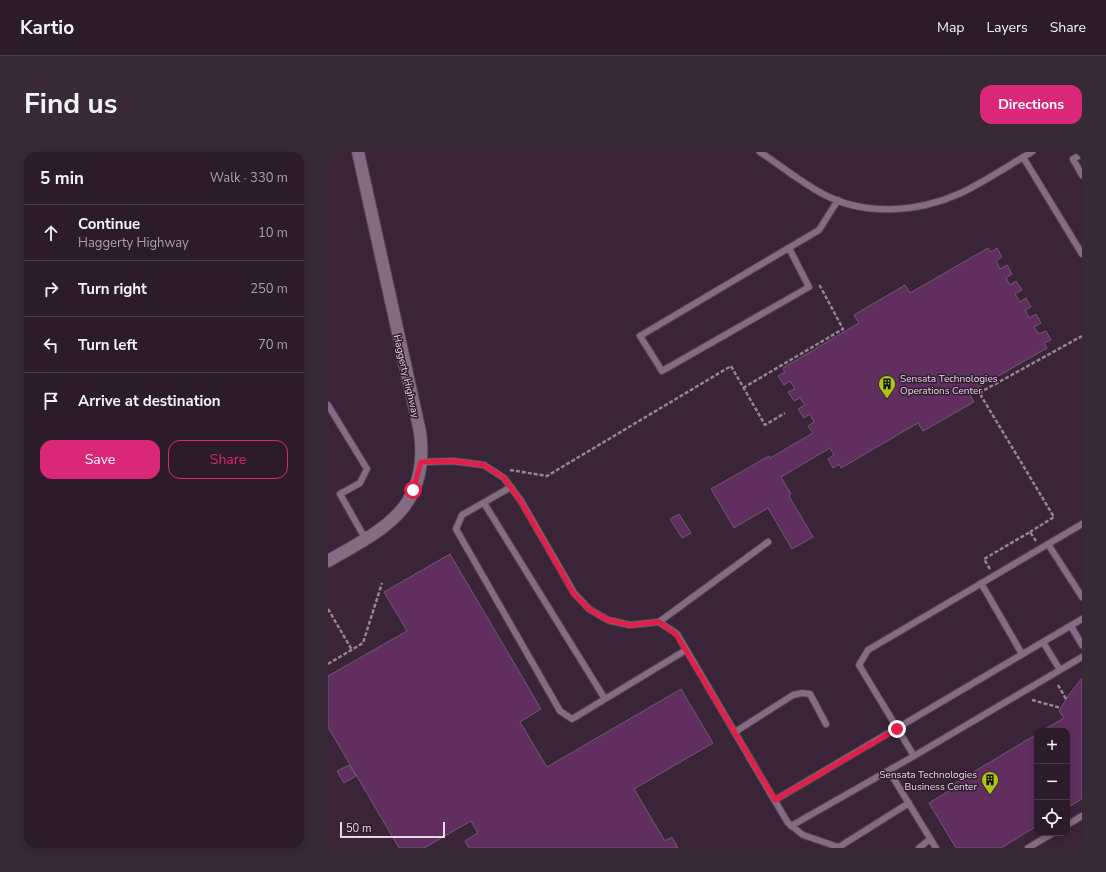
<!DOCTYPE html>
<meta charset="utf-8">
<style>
body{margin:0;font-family:"Nunito Sans",sans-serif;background:#382936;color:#f1f3f6}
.controls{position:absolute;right:12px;bottom:12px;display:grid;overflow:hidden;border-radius:8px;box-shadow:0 2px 6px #0003}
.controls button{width:36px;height:36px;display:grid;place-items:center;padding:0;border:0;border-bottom:1px solid #483a47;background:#2c1c2a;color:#f1f3f6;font:20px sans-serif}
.scale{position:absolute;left:12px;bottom:10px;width:105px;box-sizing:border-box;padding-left:4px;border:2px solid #e5d8e4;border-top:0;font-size:11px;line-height:14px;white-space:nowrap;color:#e5d8e4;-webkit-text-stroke:3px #301c2e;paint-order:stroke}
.stop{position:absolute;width:12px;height:12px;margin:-9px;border:3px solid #e11d48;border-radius:50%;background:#fff}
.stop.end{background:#e11d48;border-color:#fff;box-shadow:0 1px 4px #0008}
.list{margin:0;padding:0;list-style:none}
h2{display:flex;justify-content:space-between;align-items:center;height:52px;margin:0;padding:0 16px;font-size:17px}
h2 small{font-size:13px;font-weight:400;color:#a6a1a8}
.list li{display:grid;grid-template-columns:26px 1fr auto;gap:12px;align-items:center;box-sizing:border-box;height:56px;padding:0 16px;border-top:1px solid #483a47}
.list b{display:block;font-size:15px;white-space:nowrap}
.list p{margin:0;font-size:13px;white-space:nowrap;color:#a6a1a8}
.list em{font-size:13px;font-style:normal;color:#a6a1a8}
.actions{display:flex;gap:8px;padding:12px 16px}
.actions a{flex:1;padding:9px 0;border:1px solid #db2777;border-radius:12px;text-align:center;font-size:14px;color:#db2777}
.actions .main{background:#db2777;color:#fff}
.icon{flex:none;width:22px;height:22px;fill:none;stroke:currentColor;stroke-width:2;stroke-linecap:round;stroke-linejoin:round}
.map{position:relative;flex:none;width:754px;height:696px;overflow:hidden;border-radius:12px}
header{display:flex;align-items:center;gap:24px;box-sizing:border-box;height:56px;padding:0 20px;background:#2c1c2a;border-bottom:1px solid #483a47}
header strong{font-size:19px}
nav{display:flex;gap:22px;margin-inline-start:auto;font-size:14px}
.intro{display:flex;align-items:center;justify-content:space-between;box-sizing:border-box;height:96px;padding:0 24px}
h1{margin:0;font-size:28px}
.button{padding:10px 18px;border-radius:12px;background:#db2777;color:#fff;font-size:14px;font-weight:700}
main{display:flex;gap:24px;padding:0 24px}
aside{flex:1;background:#2c1c2a;border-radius:12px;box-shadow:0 2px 6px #0003}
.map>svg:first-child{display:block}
</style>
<header>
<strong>Kartio</strong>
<nav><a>Map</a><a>Layers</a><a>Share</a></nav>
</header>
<div class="intro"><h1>Find us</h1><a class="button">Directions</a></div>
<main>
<aside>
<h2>5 min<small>Walk · 330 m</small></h2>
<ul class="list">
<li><svg class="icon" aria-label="ahead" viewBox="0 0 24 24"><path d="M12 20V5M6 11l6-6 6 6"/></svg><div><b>Continue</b><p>Haggerty Highway</p></div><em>10 m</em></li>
<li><svg class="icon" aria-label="right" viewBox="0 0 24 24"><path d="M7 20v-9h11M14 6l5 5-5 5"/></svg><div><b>Turn right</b></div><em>250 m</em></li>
<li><svg class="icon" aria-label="left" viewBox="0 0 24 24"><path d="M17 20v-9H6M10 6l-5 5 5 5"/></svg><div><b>Turn left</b></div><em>70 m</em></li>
<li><svg class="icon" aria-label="arrive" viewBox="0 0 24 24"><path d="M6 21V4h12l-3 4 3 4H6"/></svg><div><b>Arrive at destination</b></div></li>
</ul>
<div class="actions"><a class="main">Save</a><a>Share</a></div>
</aside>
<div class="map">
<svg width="754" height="696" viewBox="0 0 754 696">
<rect width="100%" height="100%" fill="#3a2538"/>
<path fill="#612f5f" stroke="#70586d" d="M 660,96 L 663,100 L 669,96 L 674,105 L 668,109 L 672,117 L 679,113 L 684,122 L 678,126 L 682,133 L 688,129 L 694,138 L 687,142 L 692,150 L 698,146 L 703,155 L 697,158 L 701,166 L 708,162 L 713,171 L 706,175 L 711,182 L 718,179 L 723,188 L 716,191 L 719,196 L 641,241 L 646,250 L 595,279 L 590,271 L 513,316 L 511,312 L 505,316 L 500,307 L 506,303 L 502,296 L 453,325 L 463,342 L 461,344 L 485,385 L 464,397 L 440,356 L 406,376 L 383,337 L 441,304 L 442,306 L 485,281 L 480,274 L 486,270 L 482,262 L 476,266 L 470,257 L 477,253 L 472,246 L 466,249 L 460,240 L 467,237 L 462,229 L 456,233 L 450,224 L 457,220 L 455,216 L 531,171 L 526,163 L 577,133 L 582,141 Z
M 351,362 L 363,381 L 354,386 L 342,367 Z
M 122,402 L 213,557 L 192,570 L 219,615 L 353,537 L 385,591 L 306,637 L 337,689 L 344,685 L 350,696 L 141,696 L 137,689 L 150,681 L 143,669 L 96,696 L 71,696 L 0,575 L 0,524 L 79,479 L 56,440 Z
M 754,526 L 754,647 L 739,656 L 739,579 L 714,579 L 736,566 L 731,559 L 740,544 Z
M 709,582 L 709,674 L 673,696 L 628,696 L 601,651 L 629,634 L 627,631 Z
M 21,613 L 28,624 L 16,631 L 9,619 Z"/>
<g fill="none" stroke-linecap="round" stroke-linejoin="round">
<defs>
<path id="lane" d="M 432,0 C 453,14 473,30 495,42 C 538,65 591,60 633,41 C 658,29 681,13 704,0
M 754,2 L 745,7 L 754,23
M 695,5 L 754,102
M 461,96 L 481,135 L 334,219 L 312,184 L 491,78 L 510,48
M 0,253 L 39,317 L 32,331 L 12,342 L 38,388
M 93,310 L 125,309 L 156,313 L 176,326 L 193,349 L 246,441 L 261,457 L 280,468 L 302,473 L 331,470 L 349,482 L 460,671 L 475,683 L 513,696
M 183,335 L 134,363 L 128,377 L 232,559 L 244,567 L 358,498
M 156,351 L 277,547
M 754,372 L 540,498 L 531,513 L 586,604 L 754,505
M 720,392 L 754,445
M 653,431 L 694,502
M 331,470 L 440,390
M 743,474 L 754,493
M 715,490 L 732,518
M 407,580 L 465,543 L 474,541 L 482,542 L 498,572
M 561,619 L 608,696
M 447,648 L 754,467
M 739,673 L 754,664
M 463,674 L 586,604
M 511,695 L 581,651
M 591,696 L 602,687
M 700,696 L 725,681"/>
<path id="street" d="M 0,409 C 56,377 102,356 92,280 L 30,0"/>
</defs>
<use href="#lane" stroke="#544352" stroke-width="8"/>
<use href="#street" stroke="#544352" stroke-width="14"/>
<path stroke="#958493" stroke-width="2.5" stroke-dasharray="4 2" stroke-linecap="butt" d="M 415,236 L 515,177 L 491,132
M 649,237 L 726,365 L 702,380
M 651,241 L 754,184
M 182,318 L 219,324 L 403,214 L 437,273 L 457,261
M 662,417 L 656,407 L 702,380 L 708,389
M 0,457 L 24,498
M 0,512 L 35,491 L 54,431
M 730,533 L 738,547
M 704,548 L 733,556"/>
<use href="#lane" stroke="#846c82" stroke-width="6"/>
<use href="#street" stroke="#846c82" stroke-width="12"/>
</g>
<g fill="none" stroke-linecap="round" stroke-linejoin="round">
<path stroke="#e11d48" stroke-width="5" d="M 85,338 L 93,310 L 125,309 L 156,313 L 176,326 L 192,348 L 246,442 L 261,457 L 280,468 L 302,473 L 331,470 L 348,482 L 447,648 L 569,577"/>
</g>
<defs>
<symbol id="building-pin" viewBox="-11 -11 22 30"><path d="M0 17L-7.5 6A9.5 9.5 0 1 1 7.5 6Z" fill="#acc611" stroke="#301c2e"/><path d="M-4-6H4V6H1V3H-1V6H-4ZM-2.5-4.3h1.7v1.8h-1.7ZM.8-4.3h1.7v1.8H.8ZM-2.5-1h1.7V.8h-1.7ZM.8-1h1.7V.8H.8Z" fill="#111"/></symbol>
</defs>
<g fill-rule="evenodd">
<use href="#building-pin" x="549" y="222" width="20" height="27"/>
<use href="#building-pin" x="652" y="618" width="20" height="27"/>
</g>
<g text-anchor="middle" stroke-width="3" stroke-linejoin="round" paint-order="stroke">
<g font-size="10" fill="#e5d8e4" stroke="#301c2e">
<text transform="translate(79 224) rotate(77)" y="4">Haggerty Highway</text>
</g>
<g font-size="10" fill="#e5d8e4" stroke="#301c2e" text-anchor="start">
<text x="572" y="230">Sensata Technologies<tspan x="572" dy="12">Operations Center</tspan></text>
<text x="649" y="626" text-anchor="end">Sensata Technologies<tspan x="649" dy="12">Business Center</tspan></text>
</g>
</g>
</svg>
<div class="controls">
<button>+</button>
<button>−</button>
<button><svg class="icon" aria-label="locate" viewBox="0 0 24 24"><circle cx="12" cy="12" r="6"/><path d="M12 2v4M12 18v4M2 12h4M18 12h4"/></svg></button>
</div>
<div class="scale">50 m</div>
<div class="stop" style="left:85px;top:338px"></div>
<div class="stop end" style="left:569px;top:577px"></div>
</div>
</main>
